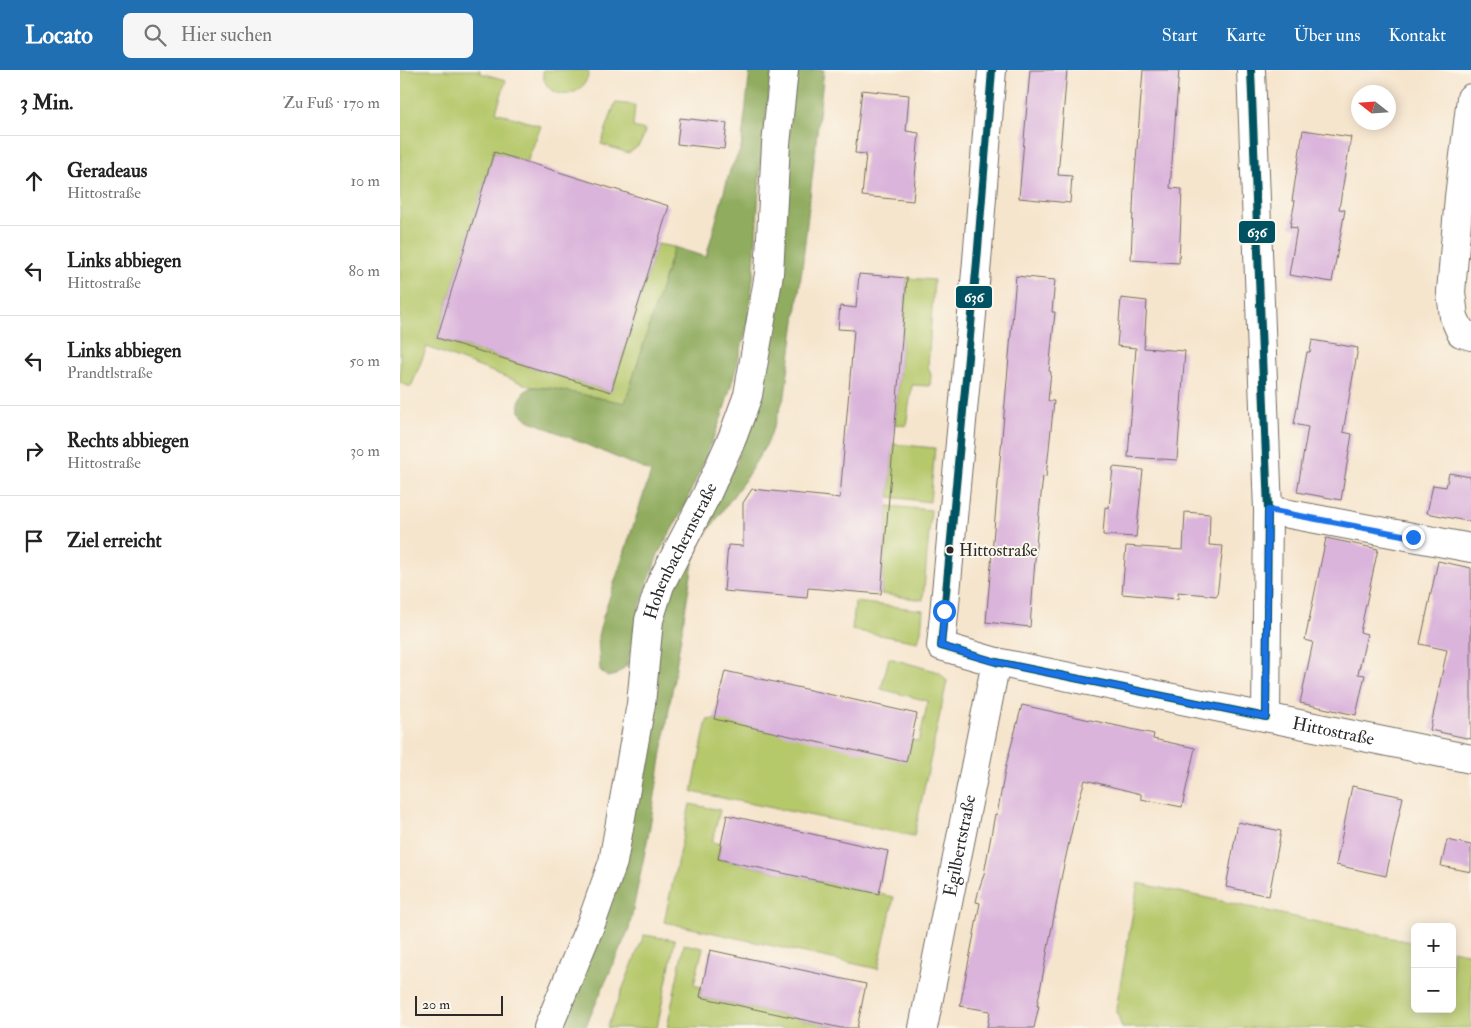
<!DOCTYPE html>
<html lang="de">
<meta charset="utf-8">
<style>
body{margin:0;font-family:"IM FELL Double Pica",serif;background:#f6f6f6;color:#222}
.controls{position:absolute;right:15px;bottom:15px;display:grid;overflow:hidden;border-radius:8px;box-shadow:0 2px 12px #0003}
.controls button{width:45px;height:45px;display:grid;place-items:center;padding:0;border:0;border-bottom:1px solid #e0e0e0;background:#fff;color:#222;font:25px sans-serif}
.compass{position:absolute;left:951px;top:15px;width:45px;height:45px;border-radius:50%;background:#fff;box-shadow:0 2px 12px #0003;rotate:287deg}
.scale{position:absolute;left:15px;bottom:12px;width:88px;box-sizing:border-box;padding-left:5px;border:2px solid #2b2b2b;border-top:0;font-size:14px;line-height:18px;white-space:nowrap;color:#2b2b2b;-webkit-text-stroke:4px #fbf7ec;paint-order:stroke}
.stop{position:absolute;width:15px;height:15px;margin:-11px;border:4px solid #1a73e8;border-radius:50%;background:#fff}
.stop.end{background:#1a73e8;border-color:#fff;box-shadow:0 1px 5px #0008}
.list{margin:0;padding:0;list-style:none}
h2{display:flex;justify-content:space-between;align-items:center;height:65px;margin:0;padding:0 20px;font-size:21px}
h2 small{font-size:16px;font-weight:400;color:#767676}
.list li{display:grid;grid-template-columns:32px 1fr auto;gap:15px;align-items:center;box-sizing:border-box;height:90px;padding:0 20px;border-top:1px solid #e0e0e0}
.list b{display:block;font-size:19px;white-space:nowrap}
.list p{margin:0;font-size:16px;white-space:nowrap;color:#767676}
.list em{font-size:16px;font-style:normal;color:#767676}
.icon{flex:none;width:28px;height:28px;fill:none;stroke:currentColor;stroke-width:2;stroke-linecap:round;stroke-linejoin:round}
.map{position:relative;flex:none;width:1071px;height:958px;overflow:hidden}
header{display:flex;align-items:center;gap:30px;box-sizing:border-box;height:70px;padding:0 25px;background:#1f6fb2;color:#fff}
header strong{font-size:24px}
nav{display:flex;gap:28px;margin-inline-start:auto;font-size:18px}
.search{width:350px;height:45px;background:#f6f6f6;display:flex;align-items:center;gap:12px;box-sizing:border-box;padding:0 18px;border-radius:8px;color:#767676;font-size:19px}
main{display:flex}
aside{flex:1;background:#fff}
.map>svg:first-child{display:block}
</style>
<header>
<strong>Locato</strong>
<div class="search"><svg class="icon" aria-label="search" viewBox="0 0 24 24"><circle cx="10" cy="10" r="6"/><path d="M15 15l6 6"/></svg>Hier suchen</div>
<nav><a>Start</a><a>Karte</a><a>Über uns</a><a>Kontakt</a></nav>
</header>
<main>
<aside>
<h2>3 Min.<small>Zu Fuß · 170 m</small></h2>
<ul class="list">
<li><svg class="icon" aria-label="ahead" viewBox="0 0 24 24"><path d="M12 20V5M6 11l6-6 6 6"/></svg><div><b>Geradeaus</b><p>Hittostraße</p></div><em>10 m</em></li>
<li><svg class="icon" aria-label="left" viewBox="0 0 24 24"><path d="M17 20v-9H6M10 6l-5 5 5 5"/></svg><div><b>Links abbiegen</b><p>Hittostraße</p></div><em>80 m</em></li>
<li><svg class="icon" aria-label="left" viewBox="0 0 24 24"><path d="M17 20v-9H6M10 6l-5 5 5 5"/></svg><div><b>Links abbiegen</b><p>Prandtlstraße</p></div><em>50 m</em></li>
<li><svg class="icon" aria-label="right" viewBox="0 0 24 24"><path d="M7 20v-9h11M14 6l5 5-5 5"/></svg><div><b>Rechts abbiegen</b><p>Hittostraße</p></div><em>30 m</em></li>
<li><svg class="icon" aria-label="arrive" viewBox="0 0 24 24"><path d="M6 21V4h12l-3 4 3 4H6"/></svg><div><b>Ziel erreicht</b></div></li>
</ul>
</aside>
<div class="map">
<svg width="1071" height="958" viewBox="0 0 1071 958">
<rect width="100%" height="100%" fill="#fbf7ec"/>
<filter id="ink" filterUnits="userSpaceOnUse"><feTurbulence type="fractalNoise" baseFrequency=".02" numOctaves="2"/><feDisplacementMap in="SourceGraphic" scale="10" xChannelSelector="R" yChannelSelector="G"/><feConvolveMatrix kernelMatrix="1 2 1 2 8 2 1 2 1" color-interpolation-filters="sRGB"/></filter>
<filter id="wash" filterUnits="userSpaceOnUse"><feTurbulence type="fractalNoise" baseFrequency=".0096" numOctaves="4" result="noise"/><feDisplacementMap in="SourceGraphic" scale="20" xChannelSelector="R" yChannelSelector="G"/><feGaussianBlur stdDeviation="1.12" result="paint"/><feColorMatrix in="noise" values="0 0 0 0 0 0 0 0 0 0 0 0 0 0 0 0 0 1.4 0 .05"/><feComposite in="paint" operator="in"/></filter>
<g filter="url(#wash)">
<rect width="100%" height="100%" fill="#f6e5cd"/>
<path fill="#b5c86b" stroke="#707a4b" d="M 0,0 L 80,0 L 80,3 L 106,10 L 96,42 L 141,56 L 127,92 L 94,82 L 37,268 L 211,322 L 257,174 L 274,177 L 225,334 L 150,318 L 132,317 L 27,277 L 11,317 L 0,313 Z
M 143,0 L 188,0 L 189,3 C 181,34 142,30 143,0 Z
M 215,33 L 235,35 L 233,57 L 245,60 C 242,72 240,77 228,83 L 201,74 Z
M 507,208 L 534,210 L 528,296 L 531,305 L 530,316 L 512,315 L 506,356 L 495,354 Z
M 493,374 L 535,378 L 530,432 L 489,427 Z
M 488,436 L 531,440 L 523,530 L 481,524 Z
M 455,532 L 523,540 L 521,561 L 518,572 L 452,560 Z
M 489,588 L 539,602 L 547,611 L 514,766 L 292,722 L 307,650 L 314,649 L 519,671 L 528,631 L 481,619 Z
M 290,734 L 320,740 L 312,772 L 321,774 L 318,789 L 494,827 L 478,899 L 264,852 Z
M 738,813 L 1015,873 L 1015,939 L 1052,939 L 1052,880 L 1071,884 L 1071,958 L 722,958 L 716,939 Z
M 244,865 L 275,870 L 257,958 L 207,958 Z
M 284,874 L 303,878 L 294,914 L 302,918 L 300,927 L 441,958 L 267,958 Z"/>
<path fill="#90ac5f" stroke="#5e6c45" d="M 350,0 L 372,0 L 361,88 L 354,200 L 348,253 L 335,302 L 322,346 L 305,389 L 281,443 L 258,484 L 240,536 L 227,595 L 216,605 L 207,607 L 200,600 L 198,566 L 203,547 L 251,402 L 128,350 L 120,342 L 119,332 L 124,322 L 132,317 L 150,318 L 225,333 L 274,177 L 306,187 L 330,100 L 341,79 Z
M 396,0 L 424,0 L 402,199 L 385,325 L 368,372 L 344,411 L 301,471 L 293,493 L 249,762 L 229,859 L 185,958 L 161,958 L 249,626 L 268,521 L 337,392 L 387,82 Z"/>
<g id="blocks">
<path fill="#dab4db" d="M 630,0 L 667,0 L 658,105 L 672,106 L 670,133 L 619,128 Z
M 743,0 L 779,0 L 770,118 L 782,119 L 779,193 L 731,190 L 734,116 Z
M 462,20 L 509,25 L 506,61 L 519,63 L 513,131 L 462,126 L 466,84 L 455,83 Z
M 280,48 L 327,53 L 324,79 L 277,74 Z
M 903,60 L 951,67 L 939,139 L 945,140 L 932,212 L 889,205 L 897,158 L 890,157 L 895,131 L 892,131 Z
M 94,82 L 269,136 L 211,322 L 37,268 Z
M 459,204 L 507,208 L 481,524 L 408,518 L 407,528 L 324,521 L 328,475 L 343,476 L 343,433 L 352,419 L 440,428 L 454,260 L 438,259 L 440,236 L 456,238 Z
M 616,206 L 655,210 L 652,242 L 655,242 L 649,301 L 651,302 L 648,331 L 654,331 L 646,407 L 643,406 L 637,463 L 630,557 L 586,552 Z
M 721,228 L 747,231 L 744,278 L 785,281 L 777,390 L 728,387 L 736,278 L 717,276 Z
M 912,270 L 958,278 L 943,362 L 952,364 L 941,430 L 897,422 L 908,357 L 894,354 L 907,282 L 910,282 Z
M 713,397 L 743,400 L 736,467 L 703,465 L 705,437 L 709,438 Z
M 1049,403 L 1071,407 L 1071,452 L 1027,443 L 1033,415 L 1046,417 Z
M 785,442 L 810,444 L 809,475 L 823,476 L 817,526 L 778,522 L 778,529 L 722,524 L 726,476 L 783,480 Z
M 926,468 L 978,479 L 960,562 L 967,564 L 958,604 L 965,605 L 956,645 L 900,633 L 913,572 L 905,570 Z
M 1038,491 L 1071,498 L 1071,669 L 1030,660 L 1047,580 L 1020,574 Z
M 325,601 L 517,644 L 506,692 L 314,649 Z
M 622,635 L 754,664 L 753,669 L 795,678 L 782,737 L 741,729 L 741,724 L 685,710 L 678,732 L 662,804 L 637,936 L 639,936 L 634,958 L 587,958 L 590,941 L 560,936 L 580,833 L 576,832 L 579,819 L 584,804 L 595,744 L 597,745 L 606,695 Z
M 952,716 L 1003,727 L 986,806 L 936,795 Z
M 327,745 L 488,781 L 479,824 L 318,789 Z
M 838,752 L 881,761 L 869,826 L 826,817 Z
M 1047,770 L 1071,775 L 1071,802 L 1041,796 Z
M 310,880 L 466,914 L 457,958 L 441,958 L 300,927 Z"/>
</g>
</g>
<g filter="url(#ink)">
<use href="#blocks" fill-opacity="0" stroke="#726c64" stroke-width="1"/>
<g fill="none" stroke-linecap="round" stroke-linejoin="round">
<defs>
<g id="street">
<path id="s1" d="M 592,0 L 577,191 L 541,576 L 596,592 L 1071,689"/>
<path d="M 851,0 L 868,440 L 866,647"/>
<path d="M 1071,28 L 1059,127 L 1051,222 L 1054,247 L 1061,263 L 1071,266"/>
<path d="M 868,440 L 1071,478"/>
<path id="s2" d="M 148,958 L 192,851 L 213,792 L 241,634 L 249,550 L 260,515 L 306,426 L 333,366 L 348,325 L 369,204 L 376,74 L 384,0"/>
<path id="s3" d="M 523,958 L 596,592"/>
</g>
</defs>
<use href="#street" stroke="#726c64" stroke-width="30"/>
<use href="#street" stroke="#fff" stroke-width="28"/>
<defs>
<path id="bus-1" d="M 592,0 L 577,191 L 541,576 L 596,592 L 866,647
M 851,0 L 868,440 L 866,647"/>
</defs>
<use href="#bus-1" stroke="#fbf7ec" stroke-width="11"/>
<use href="#bus-1" stroke="#005262" stroke-width="8"/>
</g>
</g>
<g fill="none" stroke-linecap="round" stroke-linejoin="round" filter="url(#ink)">
<path stroke="#1a73e8" stroke-width="6" d="M 544,541 L 541,576 L 596,592 L 866,647 L 868,440 L 1013,467"/>
</g>
<circle fill="#2b2b2b" stroke="#fbf7ec" stroke-width="2" cx="550" cy="480" r="4.5"/>
<g text-anchor="middle" stroke-width="4" stroke-linejoin="round" paint-order="stroke">
<g font-size="17" fill="#2b2b2b" stroke="#fbf7ec" text-anchor="start">
<text x="559" y="486">Hittostraße</text>
</g>
<g font-size="18" fill="#2b2b2b" stroke="#fbf7ec">
<text dy="6" stroke="none"><textPath href="#s2" startOffset="499">Hohenbachernstraße</textPath></text>
<text dy="6" stroke="none"><textPath href="#s1" startOffset="980">Hittostraße</textPath></text>
<text dy="6" stroke="none"><textPath href="#s3" startOffset="186">Egilbertstraße</textPath></text>
</g>
</g>
<g stroke="#fbf7ec" stroke-width="2">
<rect x="838" y="150" width="38" height="24" rx="5" fill="#005262"/>
<rect x="555" y="215" width="38" height="24" rx="5" fill="#005262"/>
</g>
<g font-size="14" text-anchor="middle" font-weight="bold" fill="#fff">
<text x="857" y="167">636</text>
<text x="574" y="232">636</text>
</g>
</svg>
<div class="controls">
<button>+</button>
<button>−</button>
</div>
<svg class="compass" viewBox="-18 -18 36 36"><path d="M0-13l5 13h-10z" fill="#e53935"/><path d="M0 13l5-13h-10z" fill="#767676"/></svg>
<div class="scale">20 m</div>
<div class="stop" style="left:544px;top:541px"></div>
<div class="stop end" style="left:1013px;top:467px"></div>
</div>
</main>
